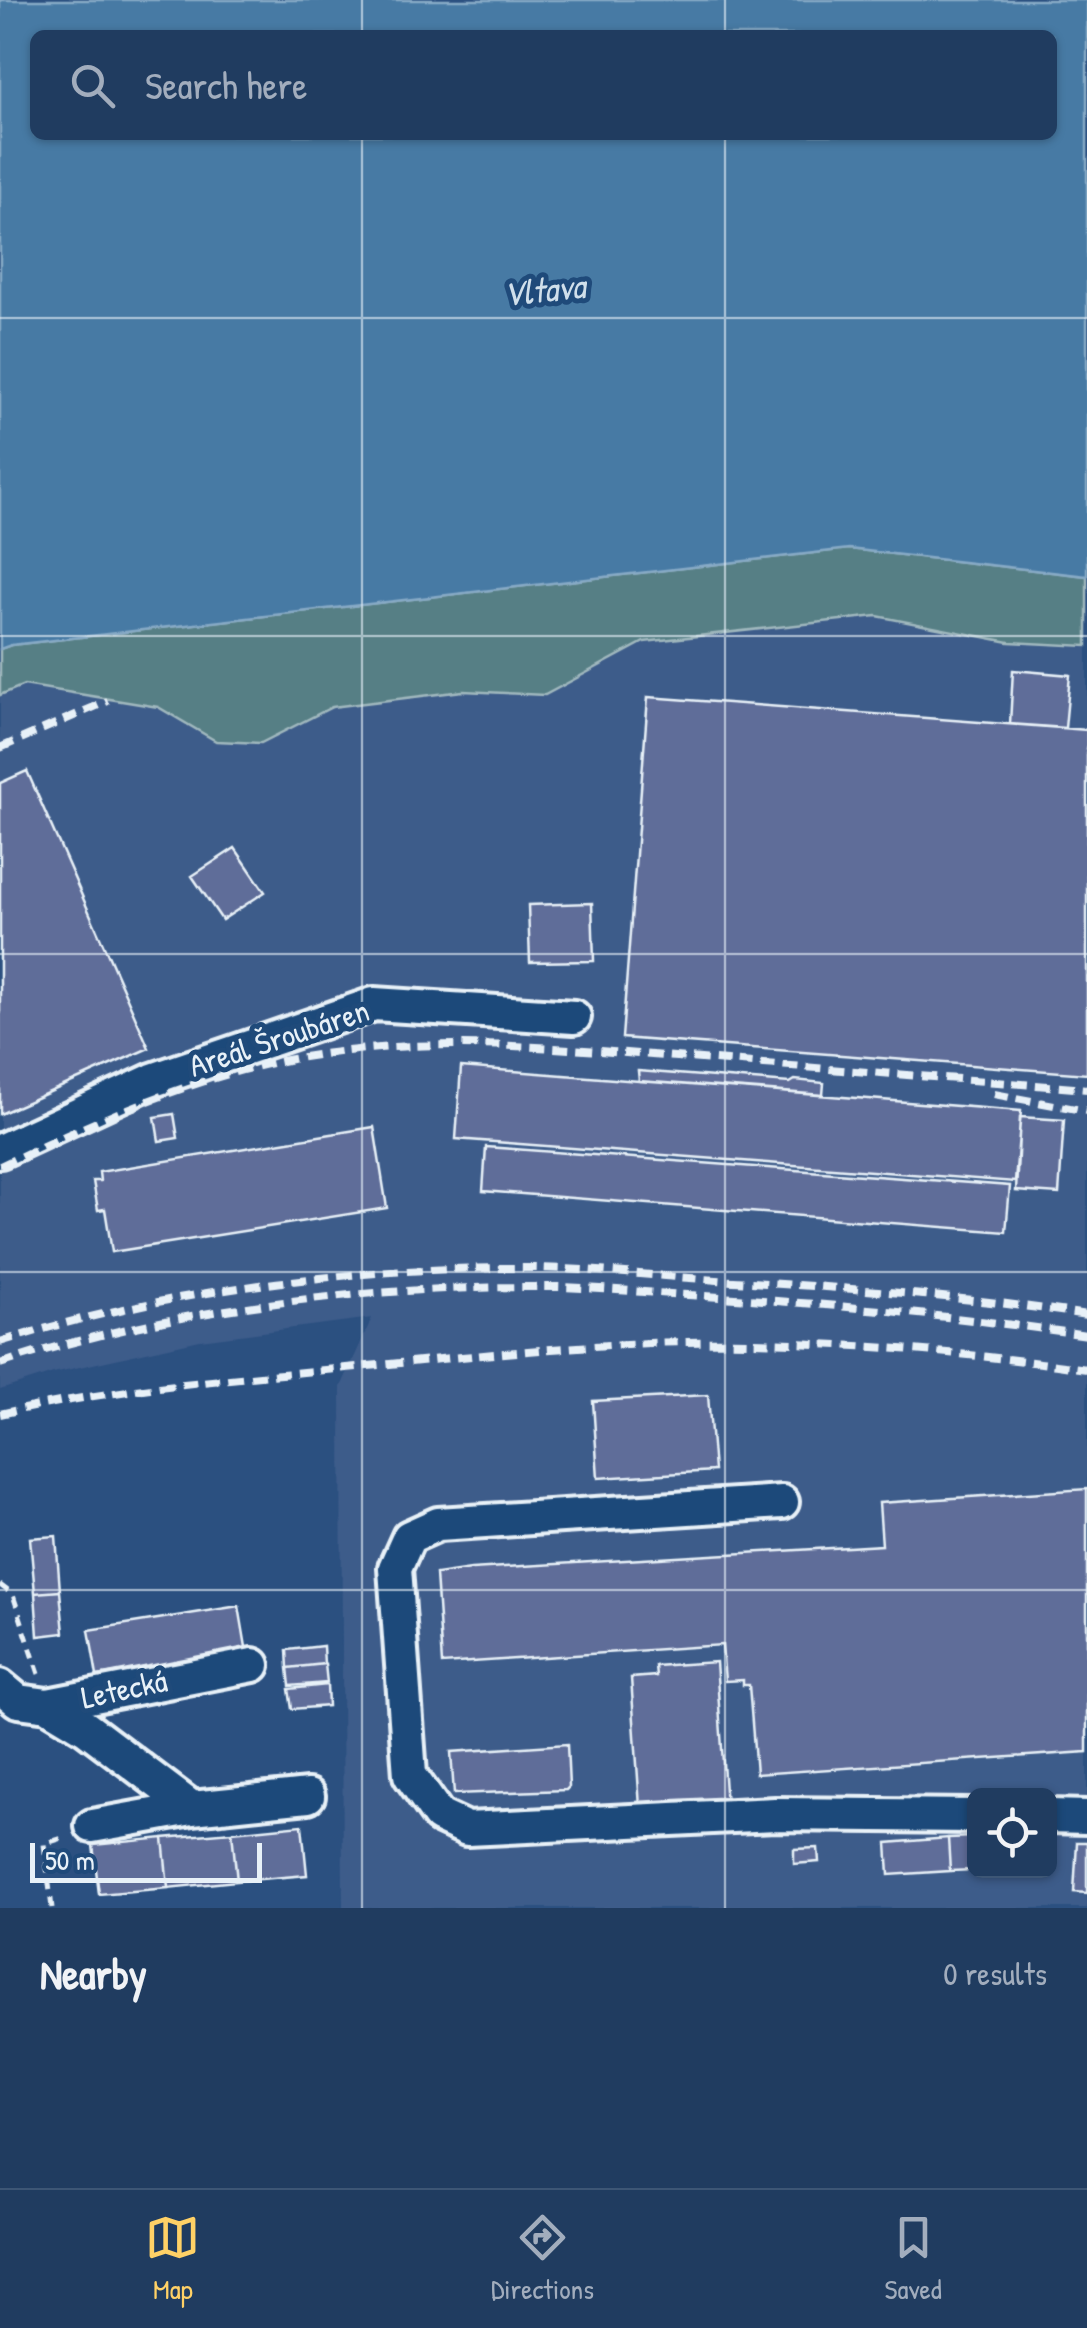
<!DOCTYPE html>
<meta charset="utf-8">
<style>
body{margin:0;font-family:"Patrick Hand",sans-serif;background:#284366;color:#f1f3f6}
.controls{position:absolute;right:30px;bottom:30px;display:grid;overflow:hidden;border-radius:15px;box-shadow:0 2px 8px #0004}
.controls button{width:90px;height:90px;display:grid;place-items:center;padding:0;border:0;border-bottom:2px solid #3d5675;background:#203c60;color:#f1f3f6;font:50px sans-serif}
.scale{position:absolute;left:30px;bottom:25px;width:232px;box-sizing:border-box;padding-left:10px;border:5px solid #e8f1f8;border-top:0;font-size:28px;line-height:35px;white-space:nowrap;color:#e8f1f8;-webkit-text-stroke:8px #1f4a7a;paint-order:stroke}
.list{margin:0;padding:0;list-style:none}
h2{display:flex;justify-content:space-between;align-items:center;height:130px;margin:0;padding:0 40px;font-size:42px}
h2 small{font-size:32px;font-weight:400;color:#a2adbd}
.icon{flex:none;width:55px;height:55px;fill:none;stroke:currentColor;stroke-width:2;stroke-linecap:round;stroke-linejoin:round}
.map{position:relative;flex:none;width:1087px;height:1908px;overflow:hidden}
.search{position:absolute;background:#203c60;box-shadow:0 2px 8px #0004;left:30px;right:30px;top:30px;height:110px;display:flex;align-items:center;gap:25px;box-sizing:border-box;padding:0 35px;border-radius:15px;color:#a2adbd;font-size:38px}
.sheet{height:280px;background:#203c60}
nav{display:flex;justify-content:space-around;align-items:center;box-sizing:border-box;height:140px;border-top:2px solid #3d5675;background:#203c60;font-size:28px;color:#a2adbd}
nav a{display:grid;justify-items:center;gap:5px}
nav .on{color:#ffd166}
.map>svg:first-child{display:block}
</style>
<div class="map">
<svg width="1087" height="1908" viewBox="0 0 1087 1908">
<rect width="100%" height="100%" fill="#2b5080"/>
<filter id="ink" filterUnits="userSpaceOnUse"><feTurbulence type="fractalNoise" baseFrequency=".01" numOctaves="2"/><feDisplacementMap in="SourceGraphic" scale="20" xChannelSelector="R" yChannelSelector="G"/><feConvolveMatrix kernelMatrix="1 2 1 2 8 2 1 2 1" color-interpolation-filters="sRGB"/></filter>
<g filter="url(#ink)">
<path fill="#3e5c8a" fill-rule="evenodd" d="M 1087,590 L 1087,1908 L 343,1908 L 341,1387 L 372,1318 L 200,1340 L 53,1373 L 0,1390 L 0,649 ZM 974,1796 L 1050,1796 L 1050,1870 L 974,1870 Z"/>
<path fill="#577f85" stroke="#a0b8be" stroke-width="2.5" d="M 849,549 L 1087,576 L 1087,646 L 1009,642 L 877,616 L 644,642 L 545,695 L 463,691 L 332,707 L 261,743 L 216,741 L 158,707 L 24,685 L 0,695 L 0,649 L 11,645 Z"/>
<path fill="#477aa4" stroke="#87aac6" stroke-width="2.5" fill-rule="evenodd" d="M 0,0 L 1087,0 L 1087,576 L 849,549 L 11,645 L 0,649 ZM 35,35 L 1052,35 L 1052,135 L 35,135 Z"/>
<path fill="#5f6d99" stroke="#e8f1f8" stroke-width="2.5" d="M 1013,670 L 1070,675 L 1065,728 L 1010,724 Z
M 648,697 L 1087,730 L 1087,1074 L 622,1038 Z
M 27,771 L 149,1048 L 0,1114 L 0,783 Z
M 235,848 L 265,892 L 222,920 L 192,876 Z
M 592,903 L 594,961 L 530,962 L 528,905 Z
M 461,1067 L 1021,1111 L 1015,1182 L 456,1139 Z
M 638,1071 L 790,1083 L 795,1080 L 824,1083 L 823,1095 L 639,1081 Z
M 174,1114 L 178,1138 L 159,1141 L 155,1117 Z
M 1020,1117 L 1064,1120 L 1059,1194 L 1016,1191 Z
M 374,1127 L 387,1208 L 112,1252 L 105,1209 L 98,1210 L 93,1181 L 100,1181 L 99,1172 Z
M 486,1147 L 1010,1186 L 1006,1232 L 483,1191 Z
M 708,1395 L 714,1471 L 598,1478 L 593,1401 Z
M 1087,1489 L 1087,1752 L 756,1774 L 749,1685 L 743,1685 L 743,1680 L 725,1681 L 722,1645 L 442,1664 L 436,1574 L 471,1569 L 882,1545 L 879,1503 Z
M 56,1536 L 60,1591 L 35,1593 L 30,1538 Z
M 60,1591 L 64,1633 L 38,1636 L 35,1593 Z
M 239,1606 L 247,1653 L 97,1676 L 89,1630 Z
M 323,1646 L 324,1664 L 288,1668 L 287,1650 Z
M 716,1662 L 726,1806 L 640,1807 L 631,1678 L 656,1676 L 655,1666 Z
M 325,1664 L 327,1683 L 290,1686 L 288,1668 Z
M 327,1685 L 328,1706 L 292,1709 L 289,1689 Z
M 567,1744 L 569,1787 L 566,1790 L 454,1794 L 451,1752 Z
M 302,1825 L 307,1875 L 237,1881 L 232,1832 Z
M 232,1832 L 237,1881 L 168,1888 L 163,1838 Z
M 974,1837 L 974,1870 L 950,1871 L 948,1838 Z
M 163,1838 L 168,1888 L 99,1894 L 93,1845 Z
M 948,1838 L 950,1871 L 889,1875 L 887,1843 Z
M 1077,1842 L 1087,1842 L 1087,1893 L 1074,1892 Z
M 818,1848 L 819,1862 L 794,1864 L 794,1849 Z"/>
<g fill="none" stroke-linecap="round" stroke-linejoin="round">
<defs>
<path id="minor" d="M 0,1151 L 153,1080 L 374,1004 L 574,1017
M 782,1502 L 438,1524 L 409,1537 L 395,1568 L 410,1775 L 439,1816 L 467,1829 L 775,1814 L 974,1816
M 0,1686 L 18,1701 L 48,1705 L 253,1665
M 48,1705 L 86,1728 L 192,1808
M 1050,1816 L 1087,1817
M 92,1826 L 192,1808 L 308,1796"/>
</defs>
<use href="#minor" stroke="#e8f1f8" stroke-width="40"/>
<path stroke="#e8f1f8" stroke-width="5" stroke-dasharray="10 8" stroke-linecap="butt" d="M 0,1585 L 13,1595 L 39,1674
M 52,1908 L 44,1844 L 66,1837"/>
<use href="#minor" stroke="#1f4a7a" stroke-width="32"/>
<path stroke="#e8f1f8" stroke-width="8" stroke-dasharray="15 8" stroke-linecap="butt" d="M 0,748 L 108,701
M 994,1094 L 1087,1111
M 0,1166 C 94,1122 189,1078 292,1059 C 431,1034 561,1048 701,1059 C 829,1069 958,1079 1087,1089
M 0,1342 C 169,1289 353,1267 530,1268 C 597,1269 666,1277 734,1281 C 852,1288 970,1297 1087,1315
M 0,1364 C 170,1308 352,1288 529,1287 C 582,1286 636,1292 688,1295 C 822,1303 955,1316 1087,1335
M 0,1414 C 114,1388 230,1379 346,1368 C 459,1358 573,1344 686,1342 C 820,1340 954,1351 1087,1369"/>
</g>
</g>
<path fill="none" stroke="#e8f1f8" stroke-width="2.5" stroke-opacity="0.55" d="M 362,0 L 362,35M 725,0 L 725,35M 362,135 L 362,1908M 725,135 L 725,1908M 0,318 L 1087,318M 0,636 L 1087,636M 0,954 L 1087,954M 0,1272 L 1087,1272M 0,1590 L 1087,1590"/>
<g text-anchor="middle" stroke-width="10" stroke-linejoin="round" paint-order="stroke">
<g font-size="32" fill="#e8f1f8" stroke="#1f4a7a">
<text transform="translate(279 1038) rotate(-18)" y="11">Areál Šroubáren</text>
<text transform="translate(124 1689) rotate(-12)" y="11">Letecká</text>
</g>
<g font-size="35" font-style="italic" fill="#d0dfeb" stroke="#1f4a7a">
<text transform="translate(544 290) rotate(-6)" y="12">Vltava</text>
</g>
</g>
</svg>
<div class="controls">
<button><svg class="icon" aria-label="locate" viewBox="0 0 24 24"><circle cx="12" cy="12" r="6"/><path d="M12 2v4M12 18v4M2 12h4M18 12h4"/></svg></button>
</div>
<div class="scale">50 m</div>
<div class="search"><svg class="icon" aria-label="search" viewBox="0 0 24 24"><circle cx="10" cy="10" r="6"/><path d="M15 15l6 6"/></svg>Search here</div>
</div>
<section class="sheet">
<h2>Nearby<small>0 results</small></h2>
<ul class="list">
</ul>
</section>
<nav>
<a class="on"><svg class="icon" aria-label="map" viewBox="0 0 24 24"><path d="M3 6l6-2 6 2 6-2v14l-6 2-6-2-6 2zM9 4v14M15 6v14"/></svg>Map</a>
<a><svg class="icon" aria-label="directions" viewBox="0 0 24 24"><path d="M12 3l9 9-9 9-9-9zM9 14v-3h6M13 9l2 2-2 2"/></svg>Directions</a>
<a><svg class="icon" aria-label="saved" viewBox="0 0 24 24"><path d="M7 4h10v16l-5-4-5 4z"/></svg>Saved</a>
</nav>
